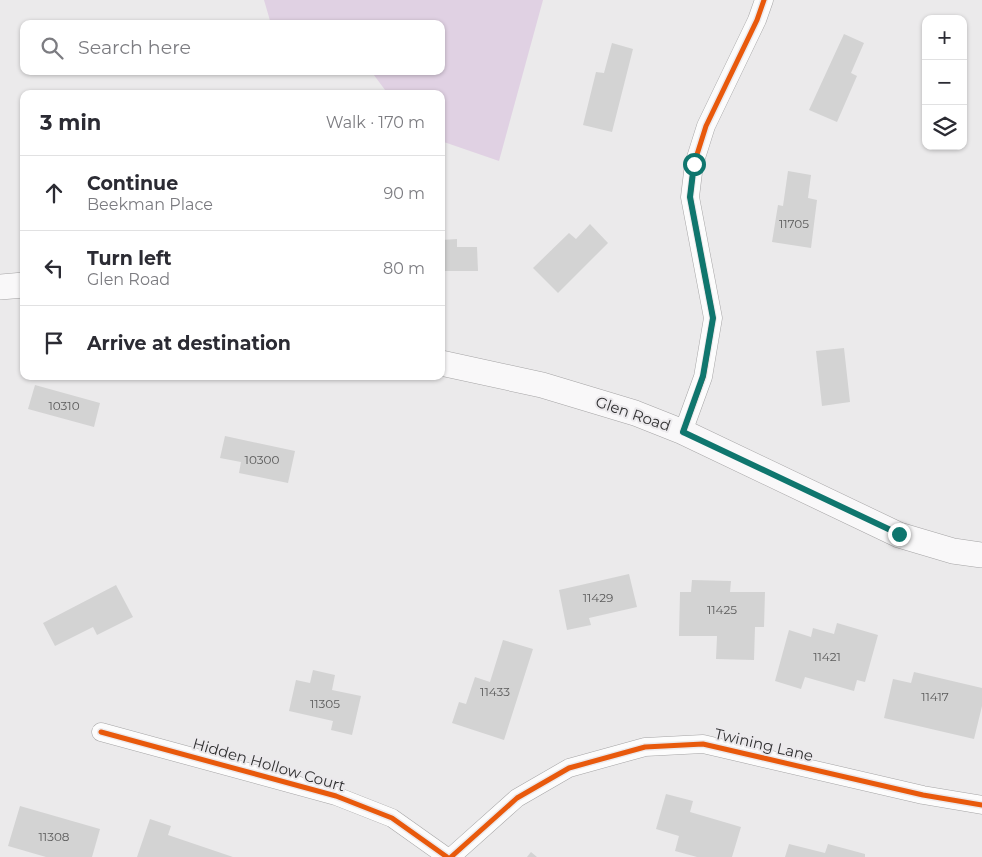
<!DOCTYPE html>
<meta charset="utf-8">
<style>
body{margin:0;font-family:Montserrat,sans-serif;background:#f7f7f7;color:#2b2b33}
.controls{position:absolute;right:15px;top:15px;display:grid;overflow:hidden;border-radius:10px;box-shadow:0 1px 4px #0004}
.controls button{width:45px;height:45px;display:grid;place-items:center;padding:0;border:0;border-bottom:1px solid #e1e1e2;background:#fff;color:#2b2b33;font:25px sans-serif}
.stop{position:absolute;width:15px;height:15px;margin:-11px;border:4px solid #0f766e;border-radius:50%;background:#fff}
.stop.end{background:#0f766e;border-color:#fff;box-shadow:0 1px 5px #0008}
.list{margin:0;padding:0;list-style:none}
h2{display:flex;justify-content:space-between;align-items:center;height:65px;margin:0;padding:0 20px;font-size:21px}
h2 small{font-size:16px;font-weight:400;color:#7c7c81}
.list li{display:grid;grid-template-columns:32px 1fr auto;gap:15px;align-items:center;box-sizing:border-box;height:75px;padding:0 20px;border-top:1px solid #e1e1e2}
.list b{display:block;font-size:19px;white-space:nowrap}
.list p{margin:0;font-size:16px;white-space:nowrap;color:#7c7c81}
.list em{font-size:16px;font-style:normal;color:#7c7c81}
.icon{flex:none;width:28px;height:28px;fill:none;stroke:currentColor;stroke-width:2;stroke-linecap:round;stroke-linejoin:round}
.map{position:relative;flex:none;width:982px;height:857px;overflow:hidden}
.search{position:absolute;background:#fff;box-shadow:0 1px 4px #0004;left:20px;top:20px;width:425px;height:55px;display:flex;align-items:center;gap:12px;box-sizing:border-box;padding:0 18px;border-radius:10px;color:#7c7c81;font-size:19px}
.panel{position:absolute;background:#fff;box-shadow:0 1px 4px #0004;left:20px;top:90px;width:425px;height:290px;border-radius:10px}
.map>svg:first-child{display:block}
</style>
<div class="map">
<svg width="982" height="857" viewBox="0 0 982 857">
<rect width="100%" height="100%" fill="#ebeaeb"/>
<path fill="#e0d1e3" d="M 264,0 L 543,0 L 499,161 L 441,141 L 441,94 L 388,94 L 371,71 L 441,71 L 441,24 L 271,24 Z"/>
<path fill="#d3d3d3" d="M 844,34 L 864,43 L 851,73 L 857,76 L 837,122 L 809,110 Z
M 612,43 L 633,49 L 612,132 L 583,125 L 596,72 L 604,73 Z
M 788,171 L 811,175 L 808,198 L 817,200 L 811,248 L 772,242 L 778,205 L 783,206 Z
M 590,224 L 608,243 L 558,293 L 533,268 L 569,233 L 576,239 Z
M 457,239 L 457,247 L 477,247 L 478,271 L 441,271 L 441,240 Z
M 844,348 L 850,402 L 822,406 L 816,351 Z
M 35,385 L 100,403 L 94,427 L 28,409 Z
M 225,436 L 295,451 L 288,483 L 239,473 L 241,462 L 220,458 Z
M 629,574 L 637,607 L 589,618 L 591,625 L 567,630 L 559,590 Z
M 692,580 L 731,581 L 730,592 L 765,592 L 764,627 L 755,627 L 754,660 L 716,659 L 717,636 L 679,636 L 680,592 L 691,592 Z
M 116,585 L 133,617 L 97,635 L 93,627 L 55,646 L 43,623 Z
M 837,623 L 878,635 L 865,682 L 857,680 L 854,691 L 805,677 L 801,689 L 775,681 L 789,630 L 811,637 L 813,628 L 834,634 Z
M 503,640 L 533,649 L 504,740 L 452,723 L 459,702 L 466,704 L 475,677 L 490,682 Z
M 313,670 L 335,675 L 332,690 L 361,696 L 352,735 L 331,730 L 333,721 L 289,711 L 296,680 L 310,683 Z
M 914,672 L 982,688 L 982,706 L 974,739 L 884,718 L 893,679 L 911,683 Z
M 666,794 L 693,801 L 690,812 L 741,827 L 732,857 L 697,857 L 675,851 L 679,836 L 656,829 Z
M 20,806 L 100,829 L 92,857 L 46,857 L 8,846 Z
M 150,819 L 171,826 L 168,835 L 233,857 L 137,857 Z
M 789,844 L 825,853 L 828,844 L 865,854 L 865,857 L 785,857 Z
M 531,852 L 537,857 L 527,857 Z"/>
<g fill="none" stroke-linecap="round" stroke-linejoin="round">
<defs>
<path id="minor" d="M 683,432 L 703,377 L 713,318 L 690,197 L 694,164 L 706,126 L 757,20 L 764,0
M 101,732 L 336,796 L 392,818 L 447,857
M 451,857 L 517,798 L 569,768 L 645,747 L 703,744 L 923,795 L 982,805"/>
<path id="secondary" d="M 0,287 L 24,285
M 441,363 L 542,385 L 635,413 L 683,432 L 899,535 L 953,551 L 982,555"/>
</defs>
<use href="#minor" stroke="#a5a4a5" stroke-width="19"/>
<use href="#secondary" stroke="#a5a4a5" stroke-width="26"/>
<use href="#minor" stroke="#fcfcfc" stroke-width="18"/>
<use href="#secondary" stroke="#f9f8f9" stroke-width="25"/>
<defs>
<path id="cycleway" d="M 683,432 L 703,377 L 713,318 L 690,197 L 694,164 L 706,126 L 757,20 L 764,0
M 101,732 L 336,796 L 392,818 L 447,857
M 451,857 L 517,798 L 569,768 L 645,747 L 703,744 L 923,795 L 982,805"/>
</defs>
<use href="#cycleway" stroke="#ebe9ec" stroke-width="8"/>
<use href="#cycleway" stroke="#e8590c" stroke-width="5"/>
</g>
<g fill="none" stroke-linecap="round" stroke-linejoin="round">
<path stroke="#0f766e" stroke-width="6" d="M 694,164 L 690,197 L 713,318 L 703,376 L 683,432 L 899,534"/>
</g>
<g text-anchor="middle" stroke-width="4" stroke-linejoin="round" paint-order="stroke">
<g font-size="12" fill="#5a5a5a">
<text x="794" y="228">11705</text>
<text x="64" y="410">10310</text>
<text x="262" y="464">10300</text>
<text x="598" y="602">11429</text>
<text x="722" y="614">11425</text>
<text x="827" y="661">11421</text>
<text x="495" y="696">11433</text>
<text x="935" y="701">11417</text>
<text x="325" y="708">11305</text>
<text x="54" y="841">11308</text>
</g>
<g font-size="15" fill="#313132" stroke="#ebe9ec">
<text transform="translate(633 414) rotate(19)" y="5">Glen Road</text>
<text transform="translate(764 745) rotate(13)" y="5">Twining Lane</text>
<text transform="translate(269 765) rotate(16)" y="5">Hidden Hollow Court</text>
</g>
</g>
</svg>
<div class="controls">
<button>+</button>
<button>−</button>
<button><svg class="icon" aria-label="layers" viewBox="0 0 24 24"><path d="M12 4l9 5-9 5-9-5zM3 14l9 5 9-5"/></svg></button>
</div>
<div class="stop" style="left:694px;top:164px"></div>
<div class="stop end" style="left:899px;top:534px"></div>
<div class="search"><svg class="icon" aria-label="search" viewBox="0 0 24 24"><circle cx="10" cy="10" r="6"/><path d="M15 15l6 6"/></svg>Search here</div>
<section class="panel">
<h2>3 min<small>Walk · 170 m</small></h2>
<ul class="list">
<li><svg class="icon" aria-label="ahead" viewBox="0 0 24 24"><path d="M12 20V5M6 11l6-6 6 6"/></svg><div><b>Continue</b><p>Beekman Place</p></div><em>90 m</em></li>
<li><svg class="icon" aria-label="left" viewBox="0 0 24 24"><path d="M17 20v-9H6M10 6l-5 5 5 5"/></svg><div><b>Turn left</b><p>Glen Road</p></div><em>80 m</em></li>
<li><svg class="icon" aria-label="arrive" viewBox="0 0 24 24"><path d="M6 21V4h12l-3 4 3 4H6"/></svg><div><b>Arrive at destination</b></div></li>
</ul>
</section>
</div>
